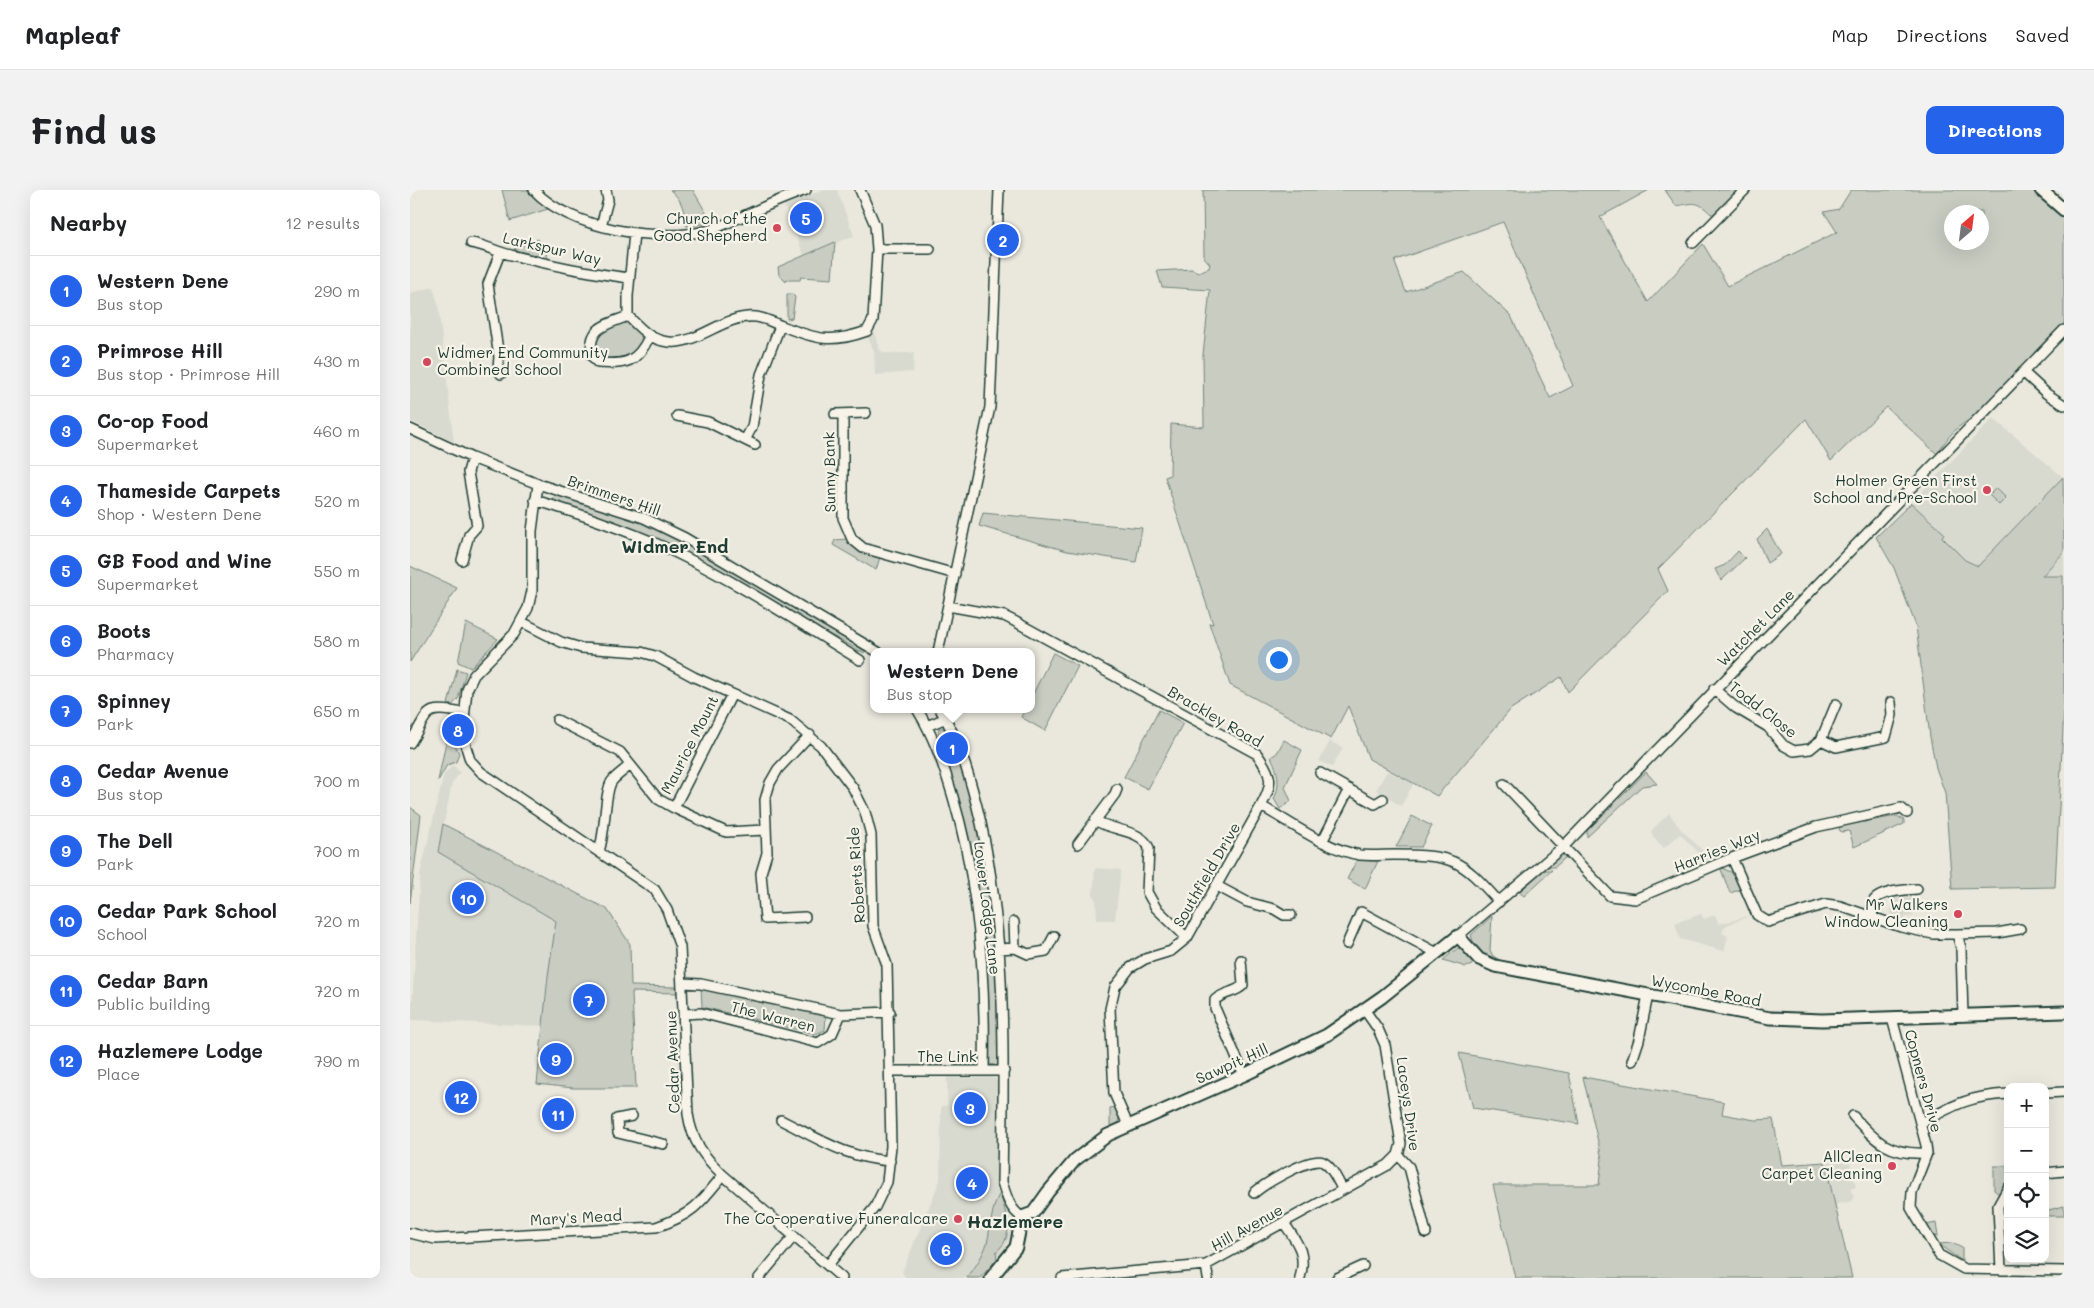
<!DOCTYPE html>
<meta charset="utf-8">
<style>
body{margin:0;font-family:Mali,sans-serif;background:#f2f2f2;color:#202124}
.controls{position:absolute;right:15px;bottom:15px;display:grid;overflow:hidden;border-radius:10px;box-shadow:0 5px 20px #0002}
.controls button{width:45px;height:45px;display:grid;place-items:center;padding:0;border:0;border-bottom:1px solid #e0e0e0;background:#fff;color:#202124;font:25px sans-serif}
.compass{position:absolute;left:1534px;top:15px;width:45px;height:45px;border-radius:50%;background:#fff;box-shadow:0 5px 20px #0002;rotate:28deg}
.you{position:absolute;left:868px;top:469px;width:18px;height:18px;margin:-12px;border:4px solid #fff;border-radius:50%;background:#1a73e8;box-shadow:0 0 0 8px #1a73e833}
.badge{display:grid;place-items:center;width:32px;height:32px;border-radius:50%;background:#2563eb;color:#fff;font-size:16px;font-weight:700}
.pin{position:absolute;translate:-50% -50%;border:2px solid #fff;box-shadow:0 1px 5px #0006}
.popup{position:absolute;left:460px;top:458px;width:165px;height:65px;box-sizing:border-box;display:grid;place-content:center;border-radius:10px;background:#fff;filter:drop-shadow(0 1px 4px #0005);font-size:16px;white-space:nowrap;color:#757577}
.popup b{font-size:19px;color:#202124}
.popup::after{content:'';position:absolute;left:50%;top:100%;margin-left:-10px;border:10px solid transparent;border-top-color:#fff}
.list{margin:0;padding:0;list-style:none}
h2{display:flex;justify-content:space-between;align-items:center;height:65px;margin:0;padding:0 20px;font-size:21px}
h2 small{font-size:16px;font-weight:400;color:#757577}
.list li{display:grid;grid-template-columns:32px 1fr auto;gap:15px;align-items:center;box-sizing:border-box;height:70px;padding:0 20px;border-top:1px solid #e0e0e0}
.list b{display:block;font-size:19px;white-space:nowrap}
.list p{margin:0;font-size:16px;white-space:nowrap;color:#757577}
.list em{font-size:16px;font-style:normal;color:#757577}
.icon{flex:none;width:28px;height:28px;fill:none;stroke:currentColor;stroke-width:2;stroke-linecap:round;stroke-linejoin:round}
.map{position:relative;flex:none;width:1654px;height:1088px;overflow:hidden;border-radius:10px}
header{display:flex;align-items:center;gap:30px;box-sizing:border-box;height:70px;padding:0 25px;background:#fff;border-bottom:1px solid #e0e0e0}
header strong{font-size:24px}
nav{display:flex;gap:28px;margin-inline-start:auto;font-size:18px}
.intro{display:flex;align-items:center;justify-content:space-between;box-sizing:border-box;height:120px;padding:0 30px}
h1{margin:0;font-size:35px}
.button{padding:12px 22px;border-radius:10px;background:#2563eb;color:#fff;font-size:18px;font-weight:700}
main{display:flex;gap:30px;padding:0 30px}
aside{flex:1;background:#fff;border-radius:10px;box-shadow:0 5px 20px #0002}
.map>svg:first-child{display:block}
</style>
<header>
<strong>Mapleaf</strong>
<nav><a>Map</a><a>Directions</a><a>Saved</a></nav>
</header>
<div class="intro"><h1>Find us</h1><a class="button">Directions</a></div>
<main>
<aside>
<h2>Nearby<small>12 results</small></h2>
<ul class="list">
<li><span class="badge">1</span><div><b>Western Dene</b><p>Bus stop</p></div><em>290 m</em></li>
<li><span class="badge">2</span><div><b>Primrose Hill</b><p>Bus stop · Primrose Hill</p></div><em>430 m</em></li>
<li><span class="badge">3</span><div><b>Co-op Food</b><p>Supermarket</p></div><em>460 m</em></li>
<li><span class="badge">4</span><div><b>Thameside Carpets</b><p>Shop · Western Dene</p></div><em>520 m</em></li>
<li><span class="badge">5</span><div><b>GB Food and Wine</b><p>Supermarket</p></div><em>550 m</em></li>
<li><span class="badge">6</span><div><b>Boots</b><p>Pharmacy</p></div><em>580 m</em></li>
<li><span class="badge">7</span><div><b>Spinney</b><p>Park</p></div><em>650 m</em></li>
<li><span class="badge">8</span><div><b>Cedar Avenue</b><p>Bus stop</p></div><em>700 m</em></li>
<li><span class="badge">9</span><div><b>The Dell</b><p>Park</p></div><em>700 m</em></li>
<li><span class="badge">10</span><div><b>Cedar Park School</b><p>School</p></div><em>720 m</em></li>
<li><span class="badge">11</span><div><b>Cedar Barn</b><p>Public building</p></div><em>720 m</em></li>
<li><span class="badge">12</span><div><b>Hazlemere Lodge</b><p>Place</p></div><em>790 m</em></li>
</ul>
</aside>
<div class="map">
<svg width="1654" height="1088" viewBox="0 0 1654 1088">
<rect width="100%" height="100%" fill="#eae8dd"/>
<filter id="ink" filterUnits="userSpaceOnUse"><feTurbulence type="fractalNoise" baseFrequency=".02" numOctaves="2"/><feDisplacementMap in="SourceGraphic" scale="10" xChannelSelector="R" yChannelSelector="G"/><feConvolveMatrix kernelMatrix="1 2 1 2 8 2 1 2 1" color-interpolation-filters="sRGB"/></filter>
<g filter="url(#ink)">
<path fill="#d9dacf" d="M 413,0 L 427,0 L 444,46 L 394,65 L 374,15 Z
M 23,97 L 28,113 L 44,252 L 0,231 L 0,103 Z
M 464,139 L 470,160 L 474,163 L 504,163 L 503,182 L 465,185 L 464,161 L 457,146 Z
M 1583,228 L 1653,287 L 1568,376 L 1555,370 L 1532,347 L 1534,343 L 1501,313 Z
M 1654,362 L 1654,421 L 1653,386 L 1632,387 Z
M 920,551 L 933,558 L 922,577 L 909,571 Z
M 43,575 L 50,582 L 42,594 L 28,662 L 146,731 L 133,836 L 1,830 L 10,684 L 34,584 Z
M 977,581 L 1004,593 L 991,616 L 966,600 Z
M 1259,623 L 1270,638 L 1300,668 L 1296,670 L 1270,644 L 1254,658 L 1243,647 L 1241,641 Z
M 685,678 L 711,680 L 705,730 L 687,730 L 686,711 L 683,704 Z
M 1503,702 L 1503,726 L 1495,727 L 1495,732 L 1481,727 L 1481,705 Z
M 1291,724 L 1294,729 L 1305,725 L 1309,734 L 1341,725 L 1315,736 L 1312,743 L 1318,746 L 1314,761 L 1270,749 L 1265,733 Z
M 537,887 L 585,888 L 587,892 L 586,998 L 600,1028 L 601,1046 L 588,1070 L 572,1088 L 496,1088 L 492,1082 L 530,990 L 531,916 L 537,915 Z
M 1434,971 L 1434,974 L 1440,973 L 1446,997 L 1440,999 L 1444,1007 L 1442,1011 L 1424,1015 L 1415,972 Z"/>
<path fill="#c8ccc1" stroke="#74847a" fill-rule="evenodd" d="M 92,0 L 117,0 L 138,19 L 100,31 Z
M 260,0 L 283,0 L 302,33 L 276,36 C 274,21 273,10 260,0 Z
M 793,0 L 1239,0 L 1190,27 L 1238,112 L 1293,54 L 1318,96 L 1427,42 L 1414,22 L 1429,19 L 1441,0 L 1623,0 L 1654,26 L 1654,134 L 1567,226 C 1547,235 1539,245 1527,264 L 1476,217 L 1421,271 L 1396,229 L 1248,379 L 1258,401 L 1158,502 L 1151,487 L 1101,519 L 1027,606 L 959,569 L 938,516 L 921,549 L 820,495 L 799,433 L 803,434 L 755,287 L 760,285 L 761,234 L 794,237 L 793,165 L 800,100 L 752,97 L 747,81 L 782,79 L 788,82 L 799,78 L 800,74 L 794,67 ZM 1542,22 L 1572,22 L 1572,52 L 1542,52 ZM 1093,32 L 1163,196 L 1140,208 L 1101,126 L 1054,82 L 996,102 L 985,73 L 986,70 Z
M 1255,0 L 1332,0 L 1308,24 L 1301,24 C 1287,10 1285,13 1266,16 Z
M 128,49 L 139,69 L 105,60 L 104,59 Z
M 425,52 L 422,89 L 391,87 L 390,90 L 376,90 L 376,92 L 369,85 L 368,77 Z
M 377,104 L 382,104 L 385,107 L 382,128 L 377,129 Z
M 220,132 L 231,143 L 232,154 C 221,168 204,170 188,167 C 175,144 201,134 220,132 Z
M 1653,287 L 1654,362 L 1632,386 L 1653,386 L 1654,519 L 1645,697 L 1542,699 L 1535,603 L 1526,578 L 1520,547 L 1506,436 L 1484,378 L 1466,347 L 1501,313 L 1534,343 L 1532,347 L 1555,370 L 1568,376 Z
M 1586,298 L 1596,308 L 1589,315 L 1579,305 Z
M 146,303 L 254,339 L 456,460 L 454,463 L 240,347 L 143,311 Z
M 573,323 L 732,338 L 726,372 L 657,361 L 569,336 Z
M 1357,339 L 1371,364 L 1357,373 L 1347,349 Z
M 437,349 L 446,357 L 470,367 L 466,380 L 423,355 L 425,350 Z
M 1328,361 L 1335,368 L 1311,391 L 1305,379 L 1315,375 Z
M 0,376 L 47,398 L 0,472 Z
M 56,433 L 88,449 L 61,478 L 48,472 Z
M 643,463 L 668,476 L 635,541 L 611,527 L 615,519 L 621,519 L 621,508 Z
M 47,479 L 56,482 L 48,509 L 42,515 L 38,514 Z
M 749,520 L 773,533 L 738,599 L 714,587 Z
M 41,527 L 44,553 L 49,563 L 46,572 L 37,575 L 28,591 Z
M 529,538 L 536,538 L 550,571 L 562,613 L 577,676 L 588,817 L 589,872 L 587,876 L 580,874 L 577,871 C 573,781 572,694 547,607 C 542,588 525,556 529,538 Z
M 874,550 L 892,560 L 875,597 L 881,611 L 870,619 L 864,609 C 871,594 868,581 861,567 L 867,563 Z
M 1236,582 L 1247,594 L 1232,596 L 1177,647 L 1177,641 Z
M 0,617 L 11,625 L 0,713 Z
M 1002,626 L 1022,636 L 1011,657 L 986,657 Z
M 1487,626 L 1494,630 L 1494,634 L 1444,657 L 1439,641 L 1431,642 L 1429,639 L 1431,636 Z
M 33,634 L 197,719 L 220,754 L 221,796 L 267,797 L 267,803 L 222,802 L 226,898 L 163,898 L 127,894 L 138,786 L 146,731 L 28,662 Z
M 1152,662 L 1155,664 L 1155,668 L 1145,677 L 1136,677 Z
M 947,670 L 968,671 L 955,699 L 937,689 Z
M 1310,677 L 1327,685 L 1332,699 L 1320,703 Z
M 1134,680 L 1142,680 L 1114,706 L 1109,702 Z
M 1082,726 L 1080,760 L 1083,766 L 1095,773 C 1079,769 1065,762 1061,745 Z
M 1048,758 L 1054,760 L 1064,768 L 1062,775 L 1056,777 L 1033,770 Z
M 291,797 L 416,825 L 415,840 L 406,844 L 292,817 Z
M 1049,863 L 1159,883 L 1169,934 L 1063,918 Z
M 1173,887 L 1314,912 L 1312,924 L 1345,930 L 1363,929 L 1372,975 L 1415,972 L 1442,1088 L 1105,1088 L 1083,995 L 1189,995 L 1192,969 Z
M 705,917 L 709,927 L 708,935 L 700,938 L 700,918 Z
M 1584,976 L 1597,976 L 1598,995 L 1590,1005 L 1584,1000 Z
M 590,1003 C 596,1025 606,1045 586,1062 L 587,1069 L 570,1088 L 557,1088 C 565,1077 573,1066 577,1053 C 581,1036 581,1018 590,1003 Z
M 1654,1016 L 1654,1026 L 1635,1026 L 1635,1021 Z
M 1526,1033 L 1528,1046 L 1523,1047 L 1516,1035 Z
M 1542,1053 L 1552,1058 L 1552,1071 L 1528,1054 Z"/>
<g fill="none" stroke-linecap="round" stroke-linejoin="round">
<defs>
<path id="minor" d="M 124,0 C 161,40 249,53 300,40 C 310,37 319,32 329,28 C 351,18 373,8 396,0
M 191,36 L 198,10 L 196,0
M 224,43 L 218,106 L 218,126 C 231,139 240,150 259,152 C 288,155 314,124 346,127 C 355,128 364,133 372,136 C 406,149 421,154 457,141 L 463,130 L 467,59 L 465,35 L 450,0
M 61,53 C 75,55 87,62 101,65 C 140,75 179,83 219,88
M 1283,53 L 1335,0
M 467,59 L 520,59
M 90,63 L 78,94 L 89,167 L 88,178 L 91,184
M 218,126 C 196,135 177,137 182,166 L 188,173 C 215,175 227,173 239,147
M 1613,182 L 1637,204 L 1654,215
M 425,224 L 456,223
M 433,224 L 433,328 L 442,349 L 453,358 L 545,384
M 267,226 L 298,232 L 345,255
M 0,239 L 62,268 L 128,294 L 234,328 L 275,348 L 468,462
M 335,250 L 342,237 L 351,185 L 370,136
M 128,294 L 122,341 L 122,401 L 118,418 L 104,444 L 64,485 L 57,500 L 53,539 L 56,557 L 60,570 L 71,582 L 245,700 L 257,720 L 270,757 L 278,924 C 282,951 294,967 313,985 L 432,1088
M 125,310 C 167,323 208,337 247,354 C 315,384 386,431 450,470
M 52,370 L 59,345 L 67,336 L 58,282 L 62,268
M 538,416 L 594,426 L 604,431 L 847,564 C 862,585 864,593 851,616 C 880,632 917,660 950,665 C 961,666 973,665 984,665 C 1043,665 1050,668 1089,712
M 112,432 L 151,452 L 171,458 L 231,462 L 245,466 L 284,487 L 380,530 L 411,556 L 443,598 L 455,622 L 461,645 L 463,736 L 477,775 L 481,956 L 477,992 L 465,1017 L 418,1075
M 528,462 L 580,217 L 589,0
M 1304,499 L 1326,518 L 1358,537 L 1373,555 L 1384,561 L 1400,559 L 1411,550 L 1426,557 L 1476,547 L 1482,525 L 1481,512
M 507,519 C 524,546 534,577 543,607 C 569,695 576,788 574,880
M 530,519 C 551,553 562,595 571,633 C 597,751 594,873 592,992 C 596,1005 600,1020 612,1027
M 147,530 L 210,562 L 248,609 L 264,618 L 316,642 L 355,640
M 517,536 L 536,528
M 1411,550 L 1426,514
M 0,553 C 20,522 12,515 54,523
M 910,583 L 965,614 L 973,609
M 1094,594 L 1200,706 L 1225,709 L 1322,668 L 1406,637 L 1491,618 L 1497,623
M 264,618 L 322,504
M 685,630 C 700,641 732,639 739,658 L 737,702 L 746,718 L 777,748
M 913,650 L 939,599
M 668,654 L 705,604 L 707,599
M 189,661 C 196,642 194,602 202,591 C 207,585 215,580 220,575
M 1322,668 L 1347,725 L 1358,732 L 1416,714 L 1430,716 L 1491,737 L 1523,744 L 1547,744 L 1551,758 L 1553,826
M 807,696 L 837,712 L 864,719 L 874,725 L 881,725
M 395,727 L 355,729 L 351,683 L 357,663 L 355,610 L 360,593 L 368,579 L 400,545
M 1463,728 C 1463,724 1461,719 1462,715 C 1464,701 1496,700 1507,699
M 604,732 L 605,758
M 1547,744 L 1587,743 L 1610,739
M 1048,746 L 1154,656 L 1654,140
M 937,754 L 951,722 L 1027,763
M 588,759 L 605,758 L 618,764 L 636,761 L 644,746
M 831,770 L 833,795 C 826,803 813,802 805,810 L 805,818 L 834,885
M 273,793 L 291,794 L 431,824 L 480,822
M 954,819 L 968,839 L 975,855 L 991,954 L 988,965 L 999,977 L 1016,1043
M 275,824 L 291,823 L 408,853 L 422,844 L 431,824
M 1482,828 L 1516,955 L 1517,963 L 1502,1002 L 1501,1018 L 1529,1065 L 1554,1079 L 1654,1081
M 1222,871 L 1229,850 L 1238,805
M 480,881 L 594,881
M 1635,903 L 1654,902
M 222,926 L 207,929 L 208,943 L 253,954
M 1443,926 C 1467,952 1479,965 1517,963
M 371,930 C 409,949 437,968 480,971
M 1511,933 C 1544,915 1559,906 1598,904
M 718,935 L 704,903 L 700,819 L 705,797 L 720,778 L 735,769 L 761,761 L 777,748 L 851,616
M 1635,983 L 1654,981
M 844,1003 C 854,994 901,966 913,972 C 922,976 928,992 933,1000
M 874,1033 C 887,1052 897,1063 890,1088
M 0,1043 L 25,1049 L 246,1037 C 282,1025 290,1014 313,985
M 796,1075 L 798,1088
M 1591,1080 L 1588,1016 L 1598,998
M 349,1088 L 384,1046
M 652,1088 L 796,1075 L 978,975 L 988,965
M 927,1088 L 953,1076"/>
<path id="tertiary" d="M 1631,0 L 1654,20
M 581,1088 L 606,1057 L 612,1027 L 623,1023 L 638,1002 L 665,970 L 698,945 L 834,885 L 917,845 L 972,807 L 1048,746 L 1069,769 L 1085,776 L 1360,828 L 1412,830 L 1654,822"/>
</defs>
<use href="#minor" stroke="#1f3d34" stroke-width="12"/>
<use href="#tertiary" stroke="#1f3d34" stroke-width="15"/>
<use href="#minor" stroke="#f7f3e8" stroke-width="9"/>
<use href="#tertiary" stroke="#f7f3e8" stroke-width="11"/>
</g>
</g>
<g fill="#d1495b" stroke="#f7f3e8" stroke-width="2">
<circle cx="367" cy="38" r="5"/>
<circle cx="17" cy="172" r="5"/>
<circle cx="1577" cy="300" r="5"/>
<circle cx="1548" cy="724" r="5"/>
<circle cx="1482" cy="976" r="5"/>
<circle cx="548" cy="1029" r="5"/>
</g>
<g text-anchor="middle" stroke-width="4.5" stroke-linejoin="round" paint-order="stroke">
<g font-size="15" fill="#1f3d34" stroke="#f7f3e8" text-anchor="end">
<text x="357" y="34">Church of the<tspan x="357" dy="17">Good Shepherd</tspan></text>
<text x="27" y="168" text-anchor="start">Widmer End Community<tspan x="27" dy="17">Combined School</tspan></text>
<text x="1567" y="296">Holmer Green First<tspan x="1567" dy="17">School and Pre-School</tspan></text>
<text x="1538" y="720">Mr Walkers<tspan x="1538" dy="17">Window Cleaning</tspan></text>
<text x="1472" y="972">AllClean<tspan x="1472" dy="17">Carpet Cleaning</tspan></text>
<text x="538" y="1034">The Co-operative Funeralcare</text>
</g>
<g font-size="15" fill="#1f3d34" stroke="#f7f3e8">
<text transform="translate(142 59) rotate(13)" y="5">Larkspur Way</text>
<text transform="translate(420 282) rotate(-91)" y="5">Sunny Bank</text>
<text transform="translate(204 306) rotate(19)" y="5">Brimmers Hill</text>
<text transform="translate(1346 438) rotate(-45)" y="5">Watchet Lane</text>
<text transform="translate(1353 520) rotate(38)" y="5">Todd Close</text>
<text transform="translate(805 527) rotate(30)" y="5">Brackley Road</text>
<text transform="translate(280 555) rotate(-63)" y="5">Maurice Mount</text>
<text transform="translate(1307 661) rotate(-22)" y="5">Harries Way</text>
<text transform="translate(447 685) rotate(-94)" y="5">Roberts Ride</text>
<text transform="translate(797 685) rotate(-60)" y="5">Southfield Drive</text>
<text transform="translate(577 718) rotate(83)" y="5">Lower Lodge Lane</text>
<text transform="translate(1296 801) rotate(11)" y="5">Wycombe Road</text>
<text transform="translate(363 827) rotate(14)" y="5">The Warren</text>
<text x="537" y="872">The Link</text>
<text transform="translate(263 872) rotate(-92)" y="5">Cedar Avenue</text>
<text transform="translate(822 874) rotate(-24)" y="5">Sawpit Hill</text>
<text transform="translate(1513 891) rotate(75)" y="5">Copners Drive</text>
<text transform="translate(998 914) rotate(82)" y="5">Laceys Drive</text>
<text transform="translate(166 1028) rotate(-3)" y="5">Mary's Mead</text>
<text transform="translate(837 1038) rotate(-29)" y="5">Hill Avenue</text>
</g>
<g font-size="18" font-weight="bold" fill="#1f3d34" stroke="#f7f3e8">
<text x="265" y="363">Widmer End</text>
<text x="605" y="1038">Hazlemere</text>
</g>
</g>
</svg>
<div class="controls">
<button>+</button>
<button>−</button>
<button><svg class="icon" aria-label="locate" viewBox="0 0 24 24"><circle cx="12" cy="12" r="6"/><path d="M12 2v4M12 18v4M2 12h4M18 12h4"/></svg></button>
<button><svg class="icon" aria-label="layers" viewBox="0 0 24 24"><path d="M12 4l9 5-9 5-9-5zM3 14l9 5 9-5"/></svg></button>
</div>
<svg class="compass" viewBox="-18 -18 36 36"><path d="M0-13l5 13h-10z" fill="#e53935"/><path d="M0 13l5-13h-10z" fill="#757577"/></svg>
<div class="you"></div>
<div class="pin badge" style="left:542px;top:558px">1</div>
<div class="popup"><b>Western Dene</b>Bus stop</div>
<div class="pin badge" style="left:593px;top:50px">2</div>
<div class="pin badge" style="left:560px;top:918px">3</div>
<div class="pin badge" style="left:562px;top:993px">4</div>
<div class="pin badge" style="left:396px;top:28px">5</div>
<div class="pin badge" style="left:536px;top:1059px">6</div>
<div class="pin badge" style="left:179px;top:810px">7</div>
<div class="pin badge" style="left:48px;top:540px">8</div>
<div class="pin badge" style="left:146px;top:869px">9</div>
<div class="pin badge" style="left:58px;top:708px">10</div>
<div class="pin badge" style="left:148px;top:924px">11</div>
<div class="pin badge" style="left:51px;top:907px">12</div>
</div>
</main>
